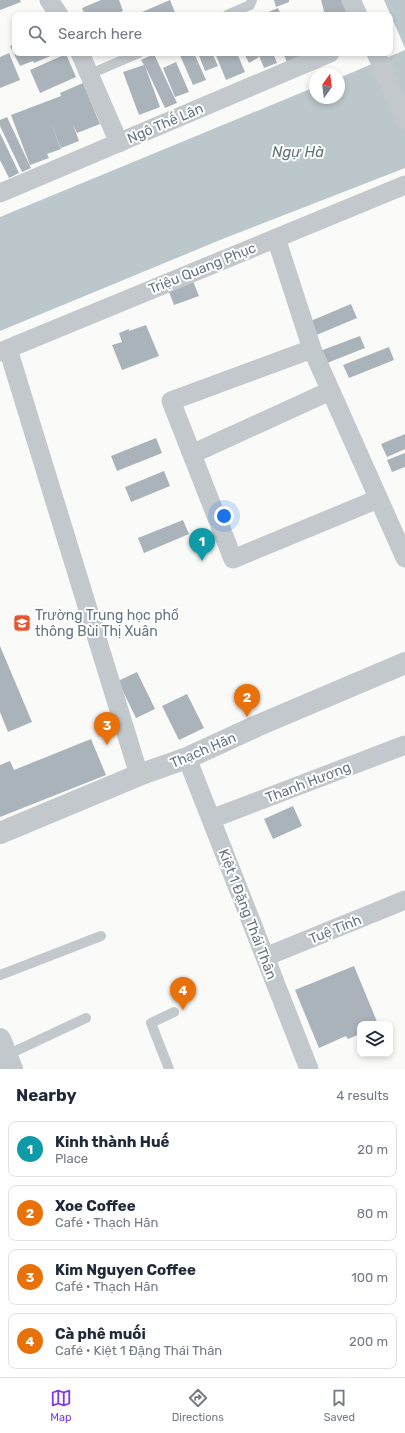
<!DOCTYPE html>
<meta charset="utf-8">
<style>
body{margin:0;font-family:Rubik,sans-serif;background:#f6f6f7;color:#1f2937}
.controls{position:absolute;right:12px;bottom:12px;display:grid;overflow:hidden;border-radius:8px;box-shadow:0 2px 6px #0003}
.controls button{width:36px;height:36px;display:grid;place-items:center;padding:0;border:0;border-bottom:1px solid #e0e1e3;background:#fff;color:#1f2937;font:20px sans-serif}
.compass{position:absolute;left:309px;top:68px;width:36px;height:36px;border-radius:50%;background:#fff;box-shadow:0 2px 6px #0003;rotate:14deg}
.you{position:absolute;left:224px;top:516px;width:14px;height:14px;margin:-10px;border:3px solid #fff;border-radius:50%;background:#1a73e8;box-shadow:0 0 0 6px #1a73e833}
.badge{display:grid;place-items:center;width:26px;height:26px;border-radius:50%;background:#7c3aed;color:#fff;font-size:13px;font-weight:700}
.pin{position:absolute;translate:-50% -33px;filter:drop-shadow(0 1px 2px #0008)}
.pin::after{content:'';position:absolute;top:21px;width:14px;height:12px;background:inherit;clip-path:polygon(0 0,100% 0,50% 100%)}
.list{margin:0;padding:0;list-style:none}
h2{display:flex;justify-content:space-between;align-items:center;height:52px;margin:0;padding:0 16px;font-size:17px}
h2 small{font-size:13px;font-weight:400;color:#747a83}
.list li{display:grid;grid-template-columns:26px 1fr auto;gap:12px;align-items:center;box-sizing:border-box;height:56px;margin:0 8px 8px;padding:0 8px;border:1px solid #e0e1e3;border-radius:8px}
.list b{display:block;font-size:15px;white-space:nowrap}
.list p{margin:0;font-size:13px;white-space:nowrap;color:#747a83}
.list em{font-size:13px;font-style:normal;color:#747a83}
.icon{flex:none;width:22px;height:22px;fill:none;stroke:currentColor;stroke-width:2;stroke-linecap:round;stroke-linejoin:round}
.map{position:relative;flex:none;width:405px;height:1069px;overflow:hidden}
.search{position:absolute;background:#fff;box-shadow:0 2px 6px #0003;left:12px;right:12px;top:12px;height:44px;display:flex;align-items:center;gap:10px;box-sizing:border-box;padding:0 14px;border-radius:8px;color:#747a83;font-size:15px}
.sheet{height:308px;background:#fff}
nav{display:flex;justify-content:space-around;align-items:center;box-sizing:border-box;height:56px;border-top:1px solid #e0e1e3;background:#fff;font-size:11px;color:#747a83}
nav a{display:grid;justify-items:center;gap:2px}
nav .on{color:#7c3aed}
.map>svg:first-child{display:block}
</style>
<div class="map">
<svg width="405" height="1069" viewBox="0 0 405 1069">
<rect width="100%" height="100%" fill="#fafaf8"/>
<path fill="#bbc7cb" d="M 384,0 L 405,0 L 405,48 Z
M 405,50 L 405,168 L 225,238 L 0,331 L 0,217 L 315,87 L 315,98 L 339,98 L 339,78 Z"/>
<path fill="#aab3b9" d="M 0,0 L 20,0 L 21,2 L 0,10 Z
M 101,0 L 119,0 L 123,11 L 113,15 L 85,15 L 82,8 Z
M 170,0 L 176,15 L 143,15 L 142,12 Z
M 274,0 L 289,0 L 289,2 L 276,7 Z
M 321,0 L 345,0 L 349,15 L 325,15 Z
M 278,8 L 281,15 L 267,15 L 266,13 Z
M 15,44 L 15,53 L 54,53 L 55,54 L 34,63 L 33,61 L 20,66 L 10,46 Z
M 9,53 L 20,80 L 0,88 L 0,57 Z
M 179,53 L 194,53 L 206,80 L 193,85 Z
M 198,53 L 212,53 L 218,66 L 205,71 Z
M 215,53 L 237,53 L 245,72 L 226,80 Z
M 244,53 L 257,53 L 259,57 L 249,63 Z
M 258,53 L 273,53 L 277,63 L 264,68 Z
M 283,53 L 297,53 L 299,57 L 287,62 Z
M 66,54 L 76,77 L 40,93 L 30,70 Z
M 154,54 L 177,103 L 165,108 L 145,66 L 160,107 L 139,115 L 123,72 L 144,65 L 141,60 Z
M 176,62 L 189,92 L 175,97 L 163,68 Z
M 83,83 L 100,124 L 77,133 L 73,124 L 79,141 L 61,148 L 50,121 L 61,149 L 47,154 L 49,158 L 30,165 L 11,115 L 61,96 L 60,93 Z
M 7,117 L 31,168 L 22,172 L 0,126 L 0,120 Z
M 0,133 L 19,173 L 9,178 L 0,160 Z
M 164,279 L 193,281 L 199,296 L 174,305 Z
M 351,304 L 357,318 L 307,339 L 301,325 Z
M 146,325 L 159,356 L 122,370 L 112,345 L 122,342 L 119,333 L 129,329 L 129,331 Z
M 360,336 L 365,348 L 317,367 L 312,354 Z
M 389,347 L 394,360 L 349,378 L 343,365 Z
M 405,434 L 405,449 L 387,457 L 381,444 Z
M 156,438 L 162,453 L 117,471 L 111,456 Z
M 405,453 L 405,467 L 392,472 L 387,460 Z
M 164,471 L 170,486 L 131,502 L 125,487 Z
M 183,520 L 189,534 L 144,553 L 138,538 Z
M 0,646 L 32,722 L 8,732 L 0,712 Z
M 137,672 L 155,709 L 136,718 L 118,681 Z
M 187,694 L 204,728 L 179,740 L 162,706 Z
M 91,739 L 106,775 L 0,817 L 0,765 L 10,761 L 14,770 Z
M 293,806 L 302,826 L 273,839 L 264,819 Z
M 354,966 L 378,1024 L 360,1024 L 360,1034 L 348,1039 L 346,1036 L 319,1048 L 295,990 Z"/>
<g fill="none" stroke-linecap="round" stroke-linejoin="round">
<path stroke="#c3c8cc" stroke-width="10" d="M 227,15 L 250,5 L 252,0
M 90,74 L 139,53
M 0,975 L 101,936
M 7,1055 L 86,1018
M 169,1069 L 151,1023 L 174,1012"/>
<path stroke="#c3c8cc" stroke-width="19" d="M 49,0 L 59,15
M 351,0 L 358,15
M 80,53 L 119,143
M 376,53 L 405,120
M 0,193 L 330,53
M 276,238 L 312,349 L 405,558
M 8,349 L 139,775
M 312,349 L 171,401 L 233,559 L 378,499
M 0,352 L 405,185
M 192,454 L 330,391
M 187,758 L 309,1069
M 211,819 L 405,745
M 265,957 L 405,900"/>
<path stroke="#c3c8cc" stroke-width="22" d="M 0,833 L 139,775 L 187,758 L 259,725 L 405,663
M 0,1039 L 12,1069"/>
</g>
<defs>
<symbol id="school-square" viewBox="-11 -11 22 22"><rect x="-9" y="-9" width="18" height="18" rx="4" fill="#e4572e" stroke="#fff"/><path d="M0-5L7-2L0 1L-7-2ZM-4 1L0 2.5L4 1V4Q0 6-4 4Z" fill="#fff"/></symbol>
</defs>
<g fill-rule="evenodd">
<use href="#school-square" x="12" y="613" width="20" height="20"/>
</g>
<g text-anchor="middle" stroke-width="4" stroke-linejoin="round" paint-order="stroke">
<g font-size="14" fill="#657683" stroke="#fff">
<text transform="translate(165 123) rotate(-23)" y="5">Ngô Thế Lân</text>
<text transform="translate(202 268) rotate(-22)" y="5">Triệu Quang Phục</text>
<text transform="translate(203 750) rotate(-23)" y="5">Thạch Hãn</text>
<text transform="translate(308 782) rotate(-21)" y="5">Thanh Hương</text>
<text transform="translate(248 914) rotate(69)" y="5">Kiệt 1 Đặng Thái Thân</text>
<text transform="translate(335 929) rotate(-22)" y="5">Tuệ Tĩnh</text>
</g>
<g font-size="14" fill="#657683" stroke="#fff" text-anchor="start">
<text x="35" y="620">Trường Trung học phổ<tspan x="35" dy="16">thông Bùi Thị Xuân</tspan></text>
</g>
<g font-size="15" font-style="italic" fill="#60757c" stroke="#fff">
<text x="298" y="157">Ngự Hà</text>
</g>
</g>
</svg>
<div class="controls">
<button><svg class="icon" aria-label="layers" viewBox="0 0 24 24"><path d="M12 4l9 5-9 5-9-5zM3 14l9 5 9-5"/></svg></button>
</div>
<svg class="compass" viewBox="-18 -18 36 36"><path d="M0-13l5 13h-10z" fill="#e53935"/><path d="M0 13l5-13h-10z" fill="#747a83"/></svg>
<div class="you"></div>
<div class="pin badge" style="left:202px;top:561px;background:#0f9aa8">1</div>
<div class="pin badge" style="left:247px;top:717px;background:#e8710a">2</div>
<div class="pin badge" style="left:107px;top:745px;background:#e8710a">3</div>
<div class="pin badge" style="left:183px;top:1010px;background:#e8710a">4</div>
<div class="search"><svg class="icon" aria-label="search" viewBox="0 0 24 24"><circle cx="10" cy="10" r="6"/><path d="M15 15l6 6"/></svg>Search here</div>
</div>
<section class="sheet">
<h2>Nearby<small>4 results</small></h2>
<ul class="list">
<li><span class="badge" style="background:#0f9aa8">1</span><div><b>Kinh thành Huế</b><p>Place</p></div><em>20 m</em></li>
<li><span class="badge" style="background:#e8710a">2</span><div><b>Xoe Coffee</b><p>Café · Thạch Hãn</p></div><em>80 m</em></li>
<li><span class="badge" style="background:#e8710a">3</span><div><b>Kim Nguyen Coffee</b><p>Café · Thạch Hãn</p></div><em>100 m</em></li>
<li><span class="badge" style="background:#e8710a">4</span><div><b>Cà phê muối</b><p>Café · Kiệt 1 Đặng Thái Thân</p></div><em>200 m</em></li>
</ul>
</section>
<nav>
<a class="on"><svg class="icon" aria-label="map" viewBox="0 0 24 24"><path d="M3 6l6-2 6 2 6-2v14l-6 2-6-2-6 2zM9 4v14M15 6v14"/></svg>Map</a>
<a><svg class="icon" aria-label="directions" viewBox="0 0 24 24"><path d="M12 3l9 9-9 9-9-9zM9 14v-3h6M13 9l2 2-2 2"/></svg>Directions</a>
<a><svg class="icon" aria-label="saved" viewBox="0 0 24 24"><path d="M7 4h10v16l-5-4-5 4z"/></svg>Saved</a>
</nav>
